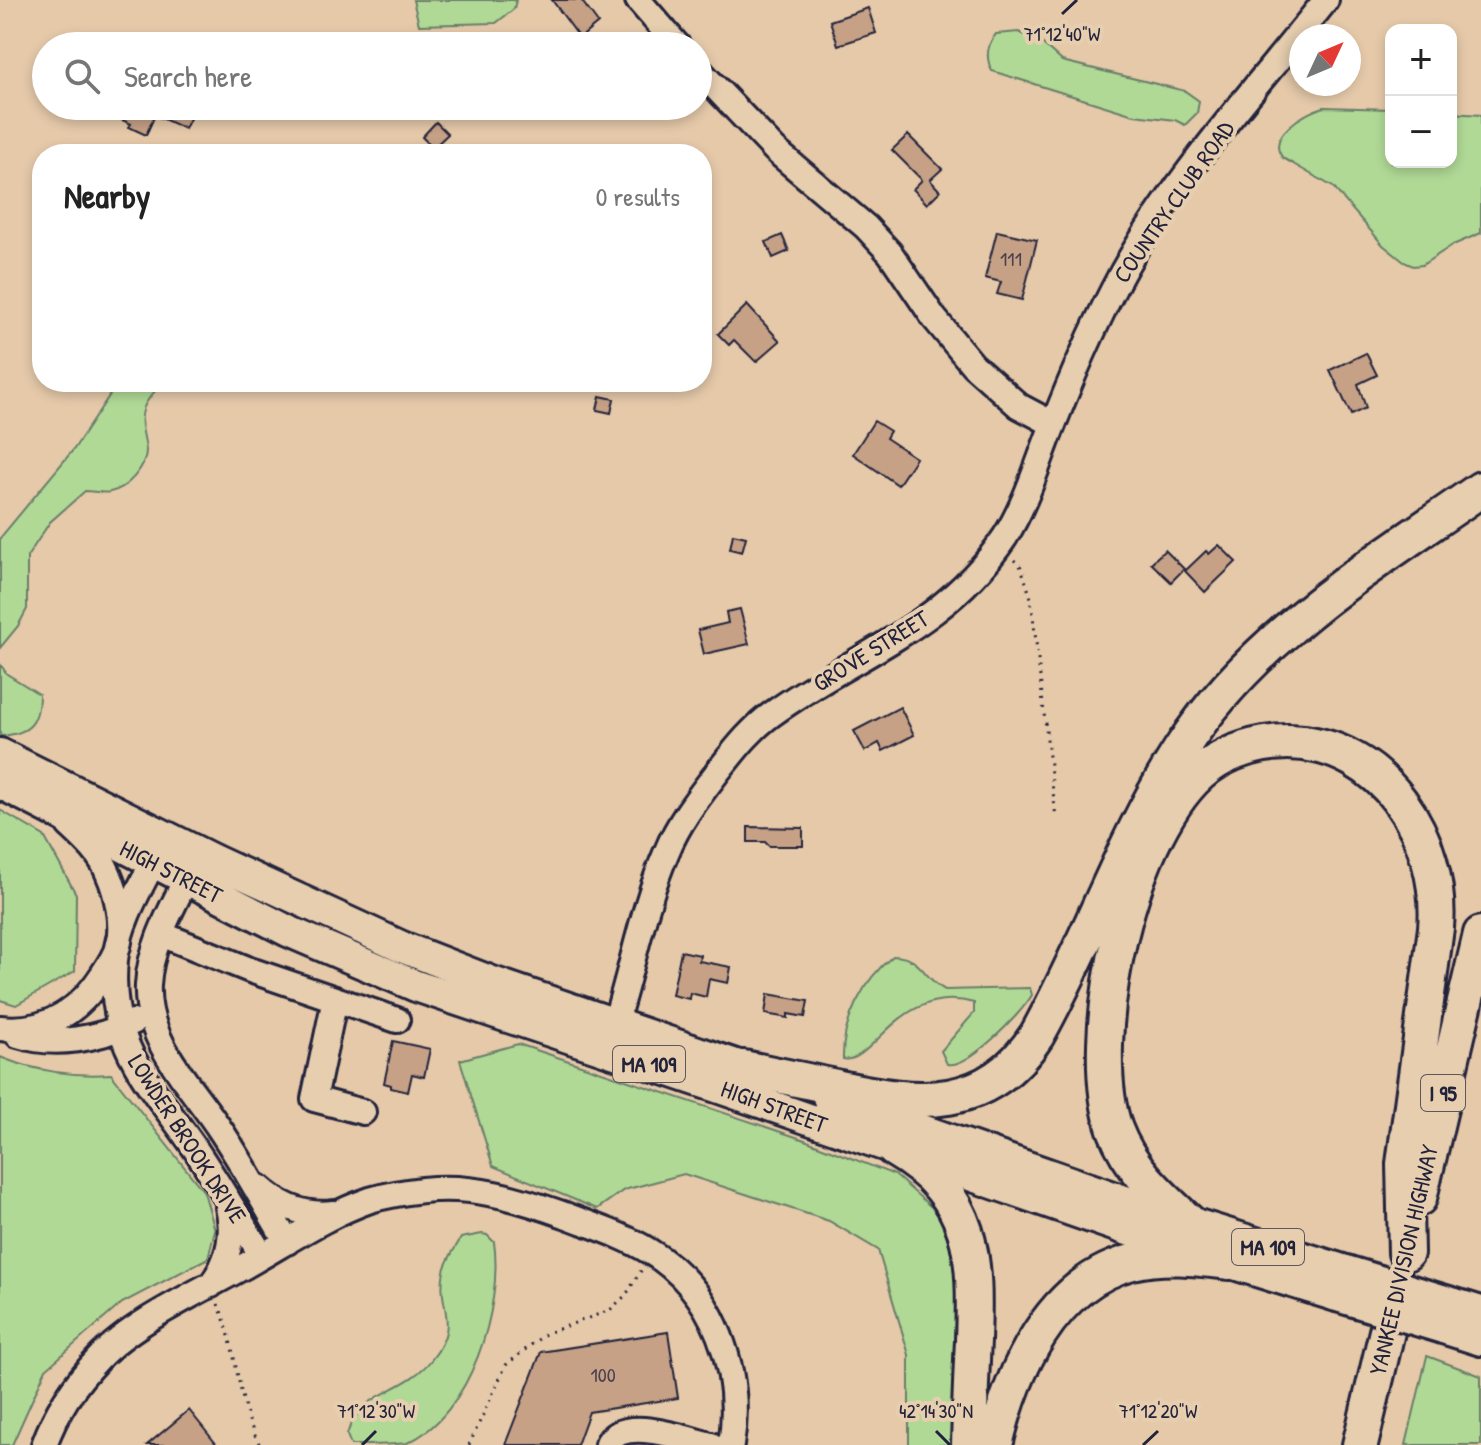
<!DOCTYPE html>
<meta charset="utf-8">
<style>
body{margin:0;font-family:"Patrick Hand",sans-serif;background:#f2f2f2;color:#222}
.controls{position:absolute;right:24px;top:24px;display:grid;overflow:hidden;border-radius:16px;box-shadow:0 4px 12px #0003}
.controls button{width:72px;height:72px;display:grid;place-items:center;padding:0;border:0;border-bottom:2px solid #e0e0e0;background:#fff;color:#222;font:40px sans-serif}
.compass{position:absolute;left:1289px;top:24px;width:72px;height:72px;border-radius:50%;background:#fff;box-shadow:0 4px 12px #0003;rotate:46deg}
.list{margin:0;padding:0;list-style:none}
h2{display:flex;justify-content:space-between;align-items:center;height:104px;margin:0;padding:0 32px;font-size:34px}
h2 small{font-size:26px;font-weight:400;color:#767676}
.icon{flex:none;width:44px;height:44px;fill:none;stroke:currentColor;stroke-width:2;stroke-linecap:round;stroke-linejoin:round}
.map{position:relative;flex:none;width:1481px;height:1445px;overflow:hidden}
.search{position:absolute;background:#fff;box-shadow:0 4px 12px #0003;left:32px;top:32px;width:680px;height:88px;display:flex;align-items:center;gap:20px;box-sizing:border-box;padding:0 28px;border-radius:44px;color:#767676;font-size:30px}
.panel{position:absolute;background:#fff;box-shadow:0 4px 12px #0003;left:32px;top:144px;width:680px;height:248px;border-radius:32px}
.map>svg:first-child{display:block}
</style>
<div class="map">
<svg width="1481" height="1445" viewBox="0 0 1481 1445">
<rect width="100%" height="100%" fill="#e5c9a9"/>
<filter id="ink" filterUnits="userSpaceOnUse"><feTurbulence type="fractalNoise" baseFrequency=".0125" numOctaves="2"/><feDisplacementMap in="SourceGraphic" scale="16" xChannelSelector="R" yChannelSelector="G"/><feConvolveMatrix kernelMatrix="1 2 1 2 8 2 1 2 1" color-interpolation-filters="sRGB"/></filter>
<g filter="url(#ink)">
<path fill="#b0d996" stroke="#697e68" stroke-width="2" d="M 413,0 L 516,0 L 514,9 L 496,23 L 419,25 Z
M 1019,32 L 1043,44 L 1062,61 L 1185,91 L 1199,101 L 1197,113 L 1185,125 L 1175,120 L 1134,115 L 992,71 C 985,57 987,45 996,34 Z
M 1324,107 L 1391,109 L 1391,162 L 1451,162 L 1451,113 L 1481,115 L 1481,233 L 1453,245 L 1422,265 L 1413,266 L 1404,262 L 1383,245 L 1333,187 L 1283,158 C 1264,136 1306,112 1324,107 Z
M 124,382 L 164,382 C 157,389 148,397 144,407 C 138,423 145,435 146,451 C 146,467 127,489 110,492 C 103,494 93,491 85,491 L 50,522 L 27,557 L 27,609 L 18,626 L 0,648 L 0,538 L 74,449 L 113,390 Z
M 0,664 L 7,674 L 39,694 C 39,724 29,734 0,736 Z
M 0,810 L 44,836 L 76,894 L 75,971 L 16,1005 L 0,1000 Z
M 893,956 C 924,957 922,978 945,990 L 1030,988 L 1032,995 C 1021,1014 968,1069 947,1064 L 941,1051 L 974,1013 L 974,1003 C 899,982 873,1066 843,1059 C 842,1021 863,980 893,956 Z
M 518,1044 L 802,1139 L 895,1175 L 937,1212 L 956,1260 L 952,1445 L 909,1445 L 909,1355 L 878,1250 L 829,1221 L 684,1174 L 624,1190 L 597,1209 L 493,1166 L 460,1060 Z
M 0,1057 C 34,1071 76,1077 111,1074 L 204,1192 L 215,1230 L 208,1258 L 122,1303 L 46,1369 L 12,1445 L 0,1445 Z
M 482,1234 L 487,1235 L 494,1242 C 503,1307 471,1415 407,1443 C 392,1445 367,1445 351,1445 L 347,1435 C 358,1391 405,1394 432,1359 C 462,1321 436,1308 444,1271 C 447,1259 455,1249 461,1238 Z
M 1427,1356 L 1481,1376 L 1481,1445 L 1406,1445 Z"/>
<path fill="#c6a186" stroke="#22223b" stroke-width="2" d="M 552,0 L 581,0 L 598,23 L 580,38 Z
M 868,8 L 876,33 L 838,45 L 830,21 Z
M 92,106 L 186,106 L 194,110 L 185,129 L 155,115 L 146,135 L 129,127 L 131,124 Z
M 436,122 L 448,134 L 433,148 L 422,137 Z
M 908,135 L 942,169 L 930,180 L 940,191 L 927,204 L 913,189 L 922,180 L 892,150 Z
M 997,231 L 1037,240 L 1022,300 L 997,294 L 1001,282 L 985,278 Z
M 782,235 L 789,251 L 773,258 L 766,242 Z
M 747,305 L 780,341 L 756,362 L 734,340 L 729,345 L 718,334 Z
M 1366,353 L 1377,375 L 1358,384 L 1366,408 L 1351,415 L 1330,370 Z
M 600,396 L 614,399 L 611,413 L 597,410 Z
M 874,421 L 890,431 L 886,438 L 916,458 L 898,485 L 853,454 Z
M 733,534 L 746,537 L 742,552 L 730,549 Z
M 1219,545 L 1236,562 L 1205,592 L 1185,571 L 1206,551 L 1209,554 Z
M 1165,550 L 1184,569 L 1171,582 L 1151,563 Z
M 740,609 L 749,644 L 704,654 L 698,630 L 728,623 L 726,612 Z
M 900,707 L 914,735 L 883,751 L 879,743 L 865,751 L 854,731 Z
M 748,827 L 803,828 L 803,846 L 769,846 L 765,842 L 748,842 Z
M 681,951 L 700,955 L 699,961 L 731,967 L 728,983 L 709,979 L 706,997 L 690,993 L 689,999 L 672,995 Z
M 768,994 L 808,1001 L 805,1017 L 788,1014 L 788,1018 L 765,1014 Z
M 393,1041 L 430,1049 L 424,1077 L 412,1074 L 408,1092 L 391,1088 L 391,1085 L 384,1083 Z
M 668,1332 L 678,1398 L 589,1412 L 577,1445 L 505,1445 L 541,1352 Z
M 189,1410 L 217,1445 L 147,1445 Z"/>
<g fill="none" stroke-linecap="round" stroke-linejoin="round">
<defs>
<path id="minor" d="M 638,0 L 678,46
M 698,69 L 775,150 L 866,227 L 890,253 L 934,318 L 973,365 L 1019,406 L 1053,424
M 161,847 C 144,882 119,920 115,960 C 107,1046 150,1083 194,1147 C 218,1183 240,1220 262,1256
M 193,865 C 176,902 150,943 148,985 C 145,1043 192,1086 221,1131 C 245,1167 265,1205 287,1242
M 161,934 L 250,970 L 335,999 L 314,1099 L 363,1112
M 335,999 L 397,1020
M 615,1023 C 633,966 643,906 667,851 C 679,821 700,795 719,770 C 735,750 751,729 772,714 C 856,653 943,629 1005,537 C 1027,502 1038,462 1053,425 C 1071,379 1091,333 1113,290 C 1165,187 1255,90 1326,0
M 0,1028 C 46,1033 79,1012 103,974 C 109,965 115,956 118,946 C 124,925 117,893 108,873 C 100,853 84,839 69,825
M 18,1035 C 56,1047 98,1039 133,1022
M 259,1187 C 281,1207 305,1217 334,1213
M 211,1285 C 228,1262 235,1235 228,1207
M 44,1445 C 56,1412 74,1384 98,1359 C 132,1322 197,1293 241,1268 C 283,1245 324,1216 370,1200 C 387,1195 405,1192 423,1190 C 472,1184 520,1199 565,1215 C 593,1226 623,1235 649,1251 C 715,1290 743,1372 731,1445
M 607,1445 C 621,1414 685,1439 711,1445"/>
<path id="major" d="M 0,754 L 215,861 L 402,947 L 492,982 L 768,1076
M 0,783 L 288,931 L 416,986 L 717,1087 L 1157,1240 L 1337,1296
M 828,1097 L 1153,1211 L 1346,1271
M 1452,1303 L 1481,1312
M 1443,1328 L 1481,1340"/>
<path id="highway" d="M 744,1068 C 776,1075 808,1081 840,1088 C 919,1105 987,1112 1037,1035 C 1089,942 1123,839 1181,749 C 1254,635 1373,565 1481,489
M 894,1149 C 975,1196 976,1257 973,1341 C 971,1375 970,1410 969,1445
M 1419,1198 L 1481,934
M 1190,1223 C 1160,1195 1130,1169 1115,1129 C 1083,1039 1130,825 1208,767 C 1230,751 1260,742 1288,742 C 1384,743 1443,839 1436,928 L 1404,1164 L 1406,1253
M 995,1445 C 1012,1371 1051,1283 1132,1262 C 1164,1254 1196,1258 1229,1262
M 1360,1445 L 1398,1285"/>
</defs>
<use href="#minor" stroke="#22223b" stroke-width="30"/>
<use href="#major" stroke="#22223b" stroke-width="36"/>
<use href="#highway" stroke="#22223b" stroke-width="40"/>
<path stroke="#22223b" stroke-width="3" stroke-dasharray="2 6" stroke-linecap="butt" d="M 1014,560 L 1021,567 L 1031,598 L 1056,818
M 218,1304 C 238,1348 237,1406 260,1445
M 469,1445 L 506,1365 L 545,1334 L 610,1310 L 626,1295 L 642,1269"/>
<use href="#minor" stroke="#e6ceaf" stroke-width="24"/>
<use href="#major" stroke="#e6ceaf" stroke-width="30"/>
<use href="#highway" stroke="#e6ceaf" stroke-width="34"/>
<defs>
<path id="major-bridge" d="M 1346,1271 L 1452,1303
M 1337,1296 L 1443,1328"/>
</defs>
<use href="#major-bridge" stroke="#22223b" stroke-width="36" stroke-linecap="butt"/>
<use href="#major-bridge" stroke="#e6ceaf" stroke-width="30"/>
</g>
</g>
<path fill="none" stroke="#22223b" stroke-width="3" d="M 1062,14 L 1077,0M 936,1431 L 950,1445M 362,1445 L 376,1431M 1143,1445 L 1158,1431"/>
<g text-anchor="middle" stroke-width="8" stroke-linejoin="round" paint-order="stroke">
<g font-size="20" fill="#4b424e">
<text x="1011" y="266">111</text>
<text x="603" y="1382">100</text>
</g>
<g fill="#e6ceaf" stroke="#5d565e" stroke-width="2">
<rect x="613" y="1046" width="72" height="36" rx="6"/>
<rect x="1421" y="1075" width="44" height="36" rx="6"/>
<rect x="1232" y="1229" width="72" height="36" rx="6"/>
</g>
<g font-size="22" font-weight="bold" fill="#22223b">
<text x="649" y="1072">MA 109</text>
<text x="1443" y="1101">I 95</text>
<text x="1268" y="1255">MA 109</text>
</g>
<g font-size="24" fill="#22223b" stroke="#e6ceaf">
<text transform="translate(1174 202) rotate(-55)" y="8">COUNTRY CLUB ROAD</text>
<text transform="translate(871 651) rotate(-32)" y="8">GROVE STREET</text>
<text transform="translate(171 872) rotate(27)" y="8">HIGH STREET</text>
<text transform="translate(774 1107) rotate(20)" y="8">HIGH STREET</text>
<text transform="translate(187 1139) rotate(57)" y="8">LOWDER BROOK DRIVE</text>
<text transform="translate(1404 1260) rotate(-77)" y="8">YANKEE DIVISION HIGHWAY</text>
</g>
</g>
<g font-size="20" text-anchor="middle" fill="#22223b" stroke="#e6ceaf" stroke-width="8" stroke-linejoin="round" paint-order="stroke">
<text x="1062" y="41">71°12'40"W</text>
<text x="936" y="1418">42°14'30"N</text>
<text x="376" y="1418">71°12'30"W</text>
<text x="1158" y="1418">71°12'20"W</text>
</g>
</svg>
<div class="controls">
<button>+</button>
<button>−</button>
</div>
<svg class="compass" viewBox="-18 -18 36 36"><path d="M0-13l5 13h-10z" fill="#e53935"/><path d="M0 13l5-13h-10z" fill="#767676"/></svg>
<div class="search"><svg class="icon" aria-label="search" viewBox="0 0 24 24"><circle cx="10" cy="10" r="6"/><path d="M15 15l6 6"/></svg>Search here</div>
<section class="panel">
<h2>Nearby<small>0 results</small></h2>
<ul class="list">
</ul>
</section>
</div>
